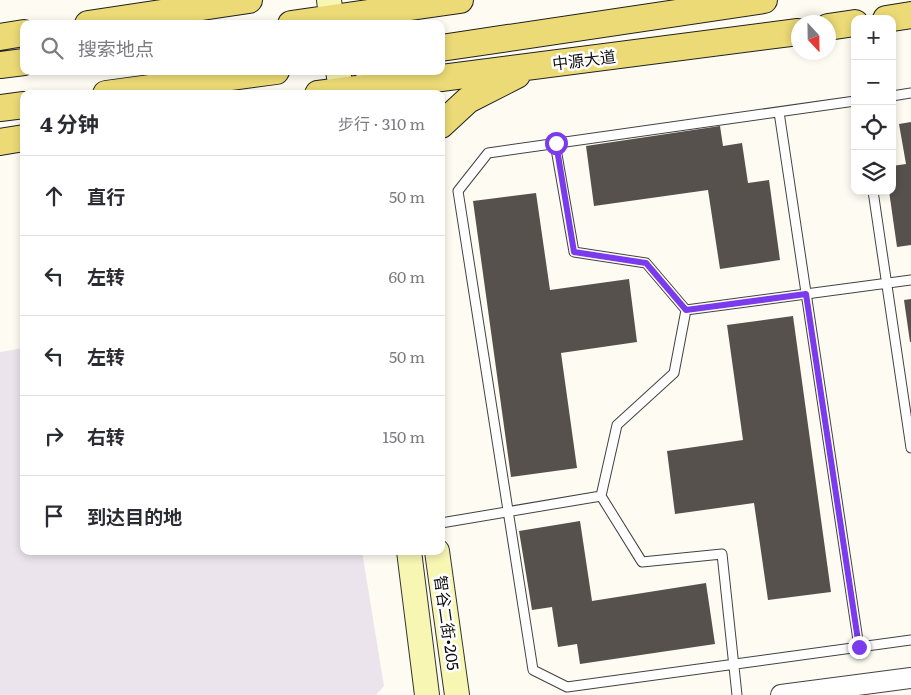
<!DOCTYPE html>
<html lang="zh">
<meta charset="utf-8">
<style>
body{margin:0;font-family:Literata,"Noto Sans SC",serif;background:#f7f7f7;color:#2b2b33}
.controls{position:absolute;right:15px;top:15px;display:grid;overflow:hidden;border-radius:10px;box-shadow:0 2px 8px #0003}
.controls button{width:45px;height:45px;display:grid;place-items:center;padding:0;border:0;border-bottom:1px solid #e1e1e2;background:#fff;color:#2b2b33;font:25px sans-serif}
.compass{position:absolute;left:791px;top:15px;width:45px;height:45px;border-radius:50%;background:#fff;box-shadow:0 2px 8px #0003;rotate:158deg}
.stop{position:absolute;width:15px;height:15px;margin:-11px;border:4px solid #7c3aed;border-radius:50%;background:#fff}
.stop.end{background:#7c3aed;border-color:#fff;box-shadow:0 1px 5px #0008}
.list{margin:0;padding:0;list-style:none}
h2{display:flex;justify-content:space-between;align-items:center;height:65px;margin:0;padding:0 20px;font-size:21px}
h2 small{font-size:16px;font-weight:400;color:#7c7c81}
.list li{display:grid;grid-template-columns:32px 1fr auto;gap:15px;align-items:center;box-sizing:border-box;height:80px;padding:0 20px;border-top:1px solid #e1e1e2}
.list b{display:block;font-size:19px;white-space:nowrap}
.list em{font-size:16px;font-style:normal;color:#7c7c81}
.icon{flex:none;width:28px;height:28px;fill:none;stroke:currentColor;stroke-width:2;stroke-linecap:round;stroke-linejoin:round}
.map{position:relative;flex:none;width:911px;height:695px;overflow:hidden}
.search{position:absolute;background:#fff;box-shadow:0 2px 8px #0003;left:20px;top:20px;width:425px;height:55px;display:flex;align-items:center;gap:12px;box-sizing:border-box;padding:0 18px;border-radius:10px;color:#7c7c81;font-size:19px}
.panel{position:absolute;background:#fff;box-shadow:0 2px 8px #0003;left:20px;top:90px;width:425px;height:465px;border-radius:10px}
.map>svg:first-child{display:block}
</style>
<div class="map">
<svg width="911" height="695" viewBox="0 0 911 695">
<rect width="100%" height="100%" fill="#fefcf2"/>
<path fill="#ece4ec" d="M 24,348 L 24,551 L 362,551 L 384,686 L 376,695 L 0,695 L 0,352 Z"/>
<path fill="#56514c" d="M 911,122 L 911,245 L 897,247 L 889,191 L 892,191 L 892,166 L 906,164 L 899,124 Z
M 720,126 L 723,146 L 742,143 L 748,183 L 769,180 L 780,260 L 720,269 L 708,190 L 594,206 L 586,146 Z
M 536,193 L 550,290 L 629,279 L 637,342 L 561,353 L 577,468 L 511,477 L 473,201 Z
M 911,299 L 911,342 L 910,342 L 904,300 Z
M 793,316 L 831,592 L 768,600 L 754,503 L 675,514 L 667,451 L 743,440 L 727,325 Z
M 580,521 L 592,601 L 706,583 L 715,644 L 580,664 L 577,644 L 558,647 L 552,607 L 532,610 L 519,531 Z"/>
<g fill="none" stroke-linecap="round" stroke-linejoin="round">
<defs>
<path id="service" d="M 892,96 L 911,93
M 855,101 L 488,153 L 458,191 L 533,670 L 567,687 L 911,640
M 779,112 L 859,647
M 555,143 L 574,252 L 646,263 L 686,310 L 674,373 L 617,425 L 601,496 L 642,562 L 722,554 L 737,695
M 873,191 L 911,448
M 686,310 L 911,280
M 441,523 L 601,496"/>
<path id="tertiary" d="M 781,695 L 911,678"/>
<path id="secondary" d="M 329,0 L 332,24
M 338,71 L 342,94
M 368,71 L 371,94
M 409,551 L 427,695
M 437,551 L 457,695"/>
<path id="primary" d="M 886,19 L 911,15
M 88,24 L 249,0
M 291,24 L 460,0
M 828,27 L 855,23
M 0,37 L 24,33
M 441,48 L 764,0
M 0,65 L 24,62
M 106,94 L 276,71
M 318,94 L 798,32
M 0,108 L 24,105
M 441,125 L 468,100 L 517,75
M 0,142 L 24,138"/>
</defs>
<use href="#service" stroke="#424242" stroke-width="11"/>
<use href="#tertiary" stroke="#424242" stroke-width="22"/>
<use href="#secondary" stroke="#313131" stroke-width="26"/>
<use href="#primary" stroke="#202020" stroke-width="28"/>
<use href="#service" stroke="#fff" stroke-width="9"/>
<use href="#tertiary" stroke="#fff" stroke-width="20"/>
<use href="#secondary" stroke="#f7f6b3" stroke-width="24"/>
<use href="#primary" stroke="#ebda75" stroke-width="26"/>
</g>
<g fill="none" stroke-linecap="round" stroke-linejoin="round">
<path stroke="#7c3aed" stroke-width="6" d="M 556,143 L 574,252 L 646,263 L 686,310 L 806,294 L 859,647"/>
</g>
<g text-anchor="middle" stroke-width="5" stroke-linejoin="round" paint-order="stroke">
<g font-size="16" fill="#0f0f0f" stroke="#fff">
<text transform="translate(584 60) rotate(-7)" y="6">中源大道</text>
<text transform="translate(447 623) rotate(82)" y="6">智谷二街•205</text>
</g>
</g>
</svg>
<div class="controls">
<button>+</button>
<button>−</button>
<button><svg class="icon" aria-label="locate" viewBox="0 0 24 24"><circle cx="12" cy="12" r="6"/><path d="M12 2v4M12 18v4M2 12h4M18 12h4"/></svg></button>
<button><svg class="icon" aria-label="layers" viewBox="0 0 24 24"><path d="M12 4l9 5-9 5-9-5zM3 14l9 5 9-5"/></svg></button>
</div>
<svg class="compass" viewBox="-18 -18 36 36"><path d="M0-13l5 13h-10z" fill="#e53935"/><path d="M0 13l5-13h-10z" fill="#7c7c81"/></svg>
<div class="stop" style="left:556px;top:143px"></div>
<div class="stop end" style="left:859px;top:647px"></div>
<div class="search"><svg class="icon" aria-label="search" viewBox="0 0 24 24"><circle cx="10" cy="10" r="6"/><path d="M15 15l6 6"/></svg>搜索地点</div>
<section class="panel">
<h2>4 分钟<small>步行 · 310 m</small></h2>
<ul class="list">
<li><svg class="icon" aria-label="ahead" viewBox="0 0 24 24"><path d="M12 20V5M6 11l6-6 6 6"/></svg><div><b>直行</b></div><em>50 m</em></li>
<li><svg class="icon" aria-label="left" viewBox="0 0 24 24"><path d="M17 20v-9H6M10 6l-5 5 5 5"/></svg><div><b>左转</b></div><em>60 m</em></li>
<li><svg class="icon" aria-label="left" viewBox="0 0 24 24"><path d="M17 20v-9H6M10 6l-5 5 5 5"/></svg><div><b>左转</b></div><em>50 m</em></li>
<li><svg class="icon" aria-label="right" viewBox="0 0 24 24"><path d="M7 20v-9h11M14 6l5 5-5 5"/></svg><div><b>右转</b></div><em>150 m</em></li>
<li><svg class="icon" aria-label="arrive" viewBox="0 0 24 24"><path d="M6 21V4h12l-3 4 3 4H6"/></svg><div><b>到达目的地</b></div></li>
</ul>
</section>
</div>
